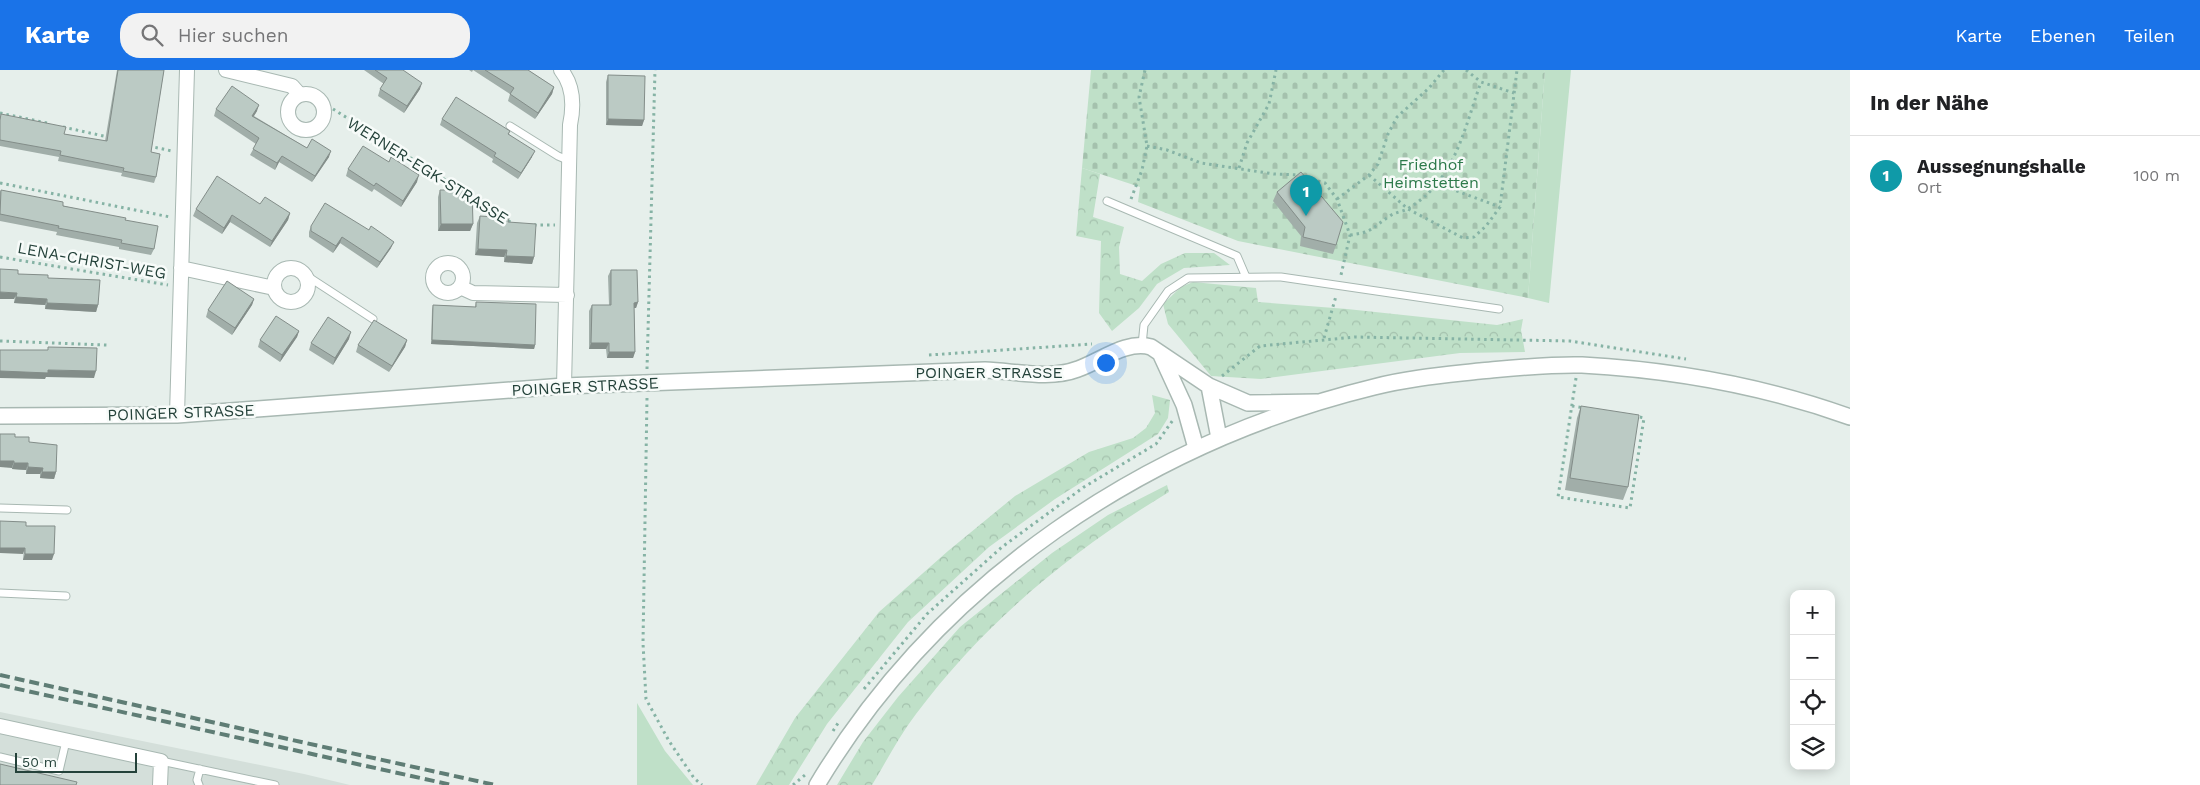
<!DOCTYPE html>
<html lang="de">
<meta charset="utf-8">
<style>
body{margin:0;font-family:"Work Sans",sans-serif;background:#f2f2f2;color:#202124}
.controls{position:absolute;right:15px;bottom:15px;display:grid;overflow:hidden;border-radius:10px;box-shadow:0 2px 12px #0003}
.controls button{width:45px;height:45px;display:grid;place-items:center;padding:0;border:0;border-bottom:1px solid #e0e0e0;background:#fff;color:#202124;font:25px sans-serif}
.scale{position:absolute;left:15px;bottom:12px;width:122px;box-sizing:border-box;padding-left:5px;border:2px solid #24423a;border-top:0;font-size:14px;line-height:18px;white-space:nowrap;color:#24423a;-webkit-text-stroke:4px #f7fbf9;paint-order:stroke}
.you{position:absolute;left:1105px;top:292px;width:18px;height:18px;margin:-12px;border:4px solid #fff;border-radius:50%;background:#1a73e8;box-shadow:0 0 0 8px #1a73e833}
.badge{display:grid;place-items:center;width:32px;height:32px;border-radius:50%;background:#1a73e8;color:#fff;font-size:16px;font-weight:700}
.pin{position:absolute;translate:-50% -41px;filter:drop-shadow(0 1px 2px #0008)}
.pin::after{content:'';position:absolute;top:26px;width:18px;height:15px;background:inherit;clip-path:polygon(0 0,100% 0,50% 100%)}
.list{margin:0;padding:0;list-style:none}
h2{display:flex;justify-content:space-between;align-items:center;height:65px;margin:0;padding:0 20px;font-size:21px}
h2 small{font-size:16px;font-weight:400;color:#757577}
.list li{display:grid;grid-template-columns:32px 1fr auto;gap:15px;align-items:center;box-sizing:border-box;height:80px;padding:0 20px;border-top:1px solid #e0e0e0}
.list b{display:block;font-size:19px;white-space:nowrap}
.list p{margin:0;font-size:16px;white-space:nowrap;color:#757577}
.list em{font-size:16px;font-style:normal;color:#757577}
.icon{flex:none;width:28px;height:28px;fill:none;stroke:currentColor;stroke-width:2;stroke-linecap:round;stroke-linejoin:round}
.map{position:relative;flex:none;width:1850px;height:715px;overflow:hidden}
header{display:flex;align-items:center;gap:30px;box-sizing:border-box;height:70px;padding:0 25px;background:#1a73e8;color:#fff}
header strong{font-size:24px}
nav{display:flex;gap:28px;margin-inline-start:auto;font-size:18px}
.search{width:350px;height:45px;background:#f2f2f2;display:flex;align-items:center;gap:12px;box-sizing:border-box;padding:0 18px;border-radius:20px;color:#757577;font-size:19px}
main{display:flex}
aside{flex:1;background:#fff}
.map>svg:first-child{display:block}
</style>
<header>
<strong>Karte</strong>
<div class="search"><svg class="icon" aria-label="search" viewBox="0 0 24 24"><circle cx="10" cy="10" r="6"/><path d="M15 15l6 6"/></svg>Hier suchen</div>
<nav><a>Karte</a><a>Ebenen</a><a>Teilen</a></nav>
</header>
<main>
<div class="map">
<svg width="1850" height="715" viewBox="0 0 1850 715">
<defs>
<pattern id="forest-crowns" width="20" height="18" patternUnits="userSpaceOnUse" patternTransform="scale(1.25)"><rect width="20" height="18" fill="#bfe0c8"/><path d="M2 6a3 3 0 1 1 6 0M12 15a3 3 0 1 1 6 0" fill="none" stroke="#a4c1ad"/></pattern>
<pattern id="cemetery-stones" width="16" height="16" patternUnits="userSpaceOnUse" patternTransform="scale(1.25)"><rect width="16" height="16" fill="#bfe0c8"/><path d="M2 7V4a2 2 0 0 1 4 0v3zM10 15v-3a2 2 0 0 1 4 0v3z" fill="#a4c1ad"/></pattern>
</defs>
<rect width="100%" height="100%" fill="#e6efeb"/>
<path fill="#d4dfda" d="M 0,642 L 304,704 L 350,715 L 0,715 Z"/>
<path fill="#bfe0c8" d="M 1545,0 L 1571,0 L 1549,233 L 1528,228 Z
M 637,633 L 665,681 L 693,715 L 637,715 Z"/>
<path fill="url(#forest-crowns)" d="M 1082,98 L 1100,104 L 1093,147 L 1124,157 L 1119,177 L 1120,204 L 1142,211 L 1161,194 L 1185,183 L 1214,183 L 1230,195 L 1184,198 L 1157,214 L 1139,238 L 1112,261 L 1099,243 L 1101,171 L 1076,166 Z
M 1193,212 L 1256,218 L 1258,232 L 1347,239 L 1497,255 L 1523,249 L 1521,260 L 1525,282 L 1460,283 L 1261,309 L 1211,306 L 1168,254 L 1163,234 L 1181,217 Z
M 1152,325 L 1170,330 L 1168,348 L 1158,364 L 1055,429 L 989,477 L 908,552 L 827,654 L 789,715 L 756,715 L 795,648 L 879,542 L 948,481 L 1015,426 L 1089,382 L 1133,368 L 1146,358 L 1155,343 Z
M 1167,415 L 1169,422 C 1071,481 985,552 916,644 C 899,666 886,692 872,715 L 837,715 L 863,672 L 898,627 L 960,557 L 1052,483 L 1108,445 Z"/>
<path fill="url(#cemetery-stones)" d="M 1091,0 L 1545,0 L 1528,228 L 1238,171 L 1138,132 L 1140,117 L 1082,98 Z"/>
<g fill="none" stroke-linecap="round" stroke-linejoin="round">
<defs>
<path id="service" d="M 510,56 L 558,86 L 570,91
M 1107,131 L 1237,186 L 1246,207
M 307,206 L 373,249
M 1142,275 L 1144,255 L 1168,221 L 1188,208 L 1281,207 L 1499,239
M 0,438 L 67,440
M 0,523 L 66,526
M 0,687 L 59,701 L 66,671
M 161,691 L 275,715
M 199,715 L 197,710 L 200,699"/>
<path id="minor" d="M 226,0 L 292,16 L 300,25
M 561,0 C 574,16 574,36 570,55 L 564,316
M288 42a18 18 0 1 1 36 0a18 18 0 1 1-36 0Z
M433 208a15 15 0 1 1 30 0a15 15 0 1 1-30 0Z
M274 215a17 17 0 1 1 34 0a17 17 0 1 1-34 0Z
M 181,198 L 274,218
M 460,217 L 473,223 L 567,225
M 177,345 L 187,0
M 0,656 L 161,691 L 160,715"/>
<path id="tertiary" d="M 1161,285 L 1184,335 L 1196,378
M 1209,316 L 1219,368
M 0,346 L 177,345 L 564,316 L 985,300 C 1015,301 1049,310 1078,299 C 1101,291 1126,270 1151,277 L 1209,316 L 1248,333 L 1317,332
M 817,715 C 939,511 1145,373 1374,317 C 1409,308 1445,305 1480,301 C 1513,298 1549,294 1582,295 C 1673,300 1764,316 1850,347"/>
</defs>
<use href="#service" stroke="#a8b8b2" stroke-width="9"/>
<use href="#minor" stroke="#a8b8b2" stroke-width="16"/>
<use href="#tertiary" stroke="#a8b8b2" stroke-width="18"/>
<path stroke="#86b3a5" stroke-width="3" stroke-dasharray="2.5 4" stroke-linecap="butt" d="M 1466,0 L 1481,12 L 1514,23
M 322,32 L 463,121
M 0,43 L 47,53
M 63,57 L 108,67
M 149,76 L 172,81
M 1147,76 L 1167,80 L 1201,93 L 1274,104 L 1299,105 L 1325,113 L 1337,129 L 1350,165 L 1341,205
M 1239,98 L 1247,73 L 1269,34 L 1276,0
M 1369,105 L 1408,139 L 1463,168 L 1474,167 L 1486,156 L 1500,137 L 1517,0
M 0,113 L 170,147
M 1438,114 L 1500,137
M 470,126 L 515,155
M 1131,129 L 1142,100 L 1147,76 L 1139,27 L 1145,0
M 1337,129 L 1369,105 L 1378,94 L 1388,64 L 1397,47 L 1429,18 L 1444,0
M 534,155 L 555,155
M 1350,165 C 1374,162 1371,158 1390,146 C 1395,142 1402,142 1407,139 C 1455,112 1464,59 1481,12
M 0,187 L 168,215
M 1324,268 L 1336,226
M 0,271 L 107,275
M 929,285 L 1092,274
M 647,299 L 655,0
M 1222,306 L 1260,276 L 1355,267 L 1570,271 L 1686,289
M 1576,308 L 1558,427 L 1630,438 L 1644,348 L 1635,346
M 647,328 L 643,573 L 646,629 L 669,671 L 694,708 L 702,715
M 1572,336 L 1585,338
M 864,619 L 927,544 L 1002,477 L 1084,417 L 1156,374 L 1173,350
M 833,661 L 840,650
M 793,715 L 805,705"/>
<use href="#service" stroke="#fff" stroke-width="7"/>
<use href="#minor" stroke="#fff" stroke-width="14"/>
<use href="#tertiary" stroke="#fff" stroke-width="15"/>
<path stroke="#5f7d75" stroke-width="4" stroke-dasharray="10 5" stroke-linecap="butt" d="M 0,605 L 495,715
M 0,615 L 452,715"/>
</g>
<path fill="#a1aea9" d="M 117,0 L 164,0 L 151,82 L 156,107 L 154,113 L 121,106 L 122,103 L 58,91 L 59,87 L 0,76 L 0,47 L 1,44 L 64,64 L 105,71 Z
M 364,0 L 403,0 L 420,19 L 404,43 L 378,26 L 380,19 L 384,14 Z
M 469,0 L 528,0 L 554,17 L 552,24 L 535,49 L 508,31 L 510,24 L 473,0 L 472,2 Z
M 608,5 L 644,50 L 642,56 L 606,55 L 606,12 Z
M 216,39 L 257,41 L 254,46 L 307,78 L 329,87 L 312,112 L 279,92 L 275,100 L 250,85 L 256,74 L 214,46 Z
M 442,49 L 510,61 L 509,64 L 532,87 L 518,109 L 492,92 L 493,89 L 440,55 Z
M 348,99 L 417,112 L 401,137 L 374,119 L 372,122 L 346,106 Z
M 440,120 L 473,154 L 470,161 L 438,161 L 438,127 Z
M 0,121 L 125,150 L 154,179 L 151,185 L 119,179 L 119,177 L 56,165 L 57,162 L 0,151 Z
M 1277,122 L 1336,175 L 1333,184 L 1300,176 L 1301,166 L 1273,131 Z
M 260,134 L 290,143 L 288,150 L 270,177 L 230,152 L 222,164 L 193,146 L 196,139 Z
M 480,146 L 508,152 L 534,187 L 532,194 L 504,192 L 504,187 L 475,185 L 477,153 Z
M 311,156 L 391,178 L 377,198 L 340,173 L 333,183 L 309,167 L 309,162 Z
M 611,200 L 638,232 L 636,238 L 634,238 L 635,282 L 633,288 L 607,288 L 606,279 L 589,279 L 589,241 L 592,235 L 609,235 L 608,206 Z
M 18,204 L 48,208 L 98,235 L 96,242 L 45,239 L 45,235 L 14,233 Z
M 254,229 L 252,235 L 232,265 L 206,247 L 208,240 Z
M 476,232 L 535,275 L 534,279 L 431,274 L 432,240 L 433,235 L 475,237 Z
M 299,261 L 297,267 L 280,292 L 258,277 L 260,270 Z
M 349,269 L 333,295 L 309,280 L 311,273 Z
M 407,270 L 405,277 L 389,302 L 356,282 L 358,275 Z
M 1581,336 L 1628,417 L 1623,430 L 1565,420 L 1577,348 Z
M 15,367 L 56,402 L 54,409 L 40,408 L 40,404 L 26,404 L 26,400 L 12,399 Z
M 26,456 L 52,490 L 23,490 Z"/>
<path fill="#838d89" d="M 422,13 L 420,19 L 404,43 L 407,36 Z
M 554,17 L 552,24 L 535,49 L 538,43 Z
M 259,35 L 257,41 L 250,52 L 252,46 Z
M 608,49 L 644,50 L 642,56 L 606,55 Z
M 331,81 L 329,87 L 312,112 L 315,106 Z
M 535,81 L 532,87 L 518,109 L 521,103 Z
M 282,86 L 275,100 L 277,93 Z
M 419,105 L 417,112 L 401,137 L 403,131 Z
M 290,143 L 288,150 L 270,177 L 272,171 Z
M 232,145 L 230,152 L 222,164 L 224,158 Z
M 441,154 L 473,154 L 470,161 L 438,161 Z
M 342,167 L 340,173 L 333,183 L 336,176 Z
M 394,172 L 391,178 L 377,198 L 380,192 Z
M 478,179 L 507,180 L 504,187 L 475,185 Z
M 506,186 L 534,187 L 532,194 L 504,192 Z
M 0,222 L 17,223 L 14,229 L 0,229 Z
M 16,227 L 47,229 L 45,235 L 14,233 Z
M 254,229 L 252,235 L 232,265 L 235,258 Z
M 638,232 L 636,238 L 632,238 L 634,233 Z
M 47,233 L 98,235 L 96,242 L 45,239 Z
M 299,261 L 297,267 L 280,292 L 282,285 Z
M 351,262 L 349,269 L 333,295 L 335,288 Z
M 407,270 L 405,277 L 389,302 L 392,296 Z
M 432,270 L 535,275 L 534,279 L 431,274 Z
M 591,273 L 609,273 L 606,279 L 589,279 Z
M 609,282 L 635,282 L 633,288 L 607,288 Z
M 48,300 L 96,301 L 94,308 L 46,307 L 45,309 L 0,308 L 0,301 Z
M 0,391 L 14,391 L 12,398 L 0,397 Z
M 14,393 L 28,393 L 26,400 L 12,399 Z
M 28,397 L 43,398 L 40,404 L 26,404 Z
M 42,402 L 56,402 L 54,409 L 40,408 Z
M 0,478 L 25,478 L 23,484 L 0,483 Z
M 25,484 L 54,484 L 52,490 L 23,490 Z"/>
<path fill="#bbcac4" stroke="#838d89" d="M 118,0 L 164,0 L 151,82 L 160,84 L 156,107 L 123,101 L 124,98 L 60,85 L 61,81 L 0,70 L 0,50 L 1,44 L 66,57 L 64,64 L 107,71 Z
M 375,0 L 403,0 L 422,13 L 407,36 L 380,19 L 387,8 Z
M 485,0 L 528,0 L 554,17 L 538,43 L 510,24 L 514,18 Z
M 608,5 L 645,6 L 644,50 L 608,49 Z
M 232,16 L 259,35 L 252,46 L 307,78 L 312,69 L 331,81 L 315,106 L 282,86 L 277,93 L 253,79 L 259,68 L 216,39 Z
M 456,27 L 510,61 L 508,64 L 535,81 L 521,103 L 494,86 L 496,83 L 442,49 Z
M 363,76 L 389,92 L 391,87 L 419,105 L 403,131 L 376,113 L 374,116 L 348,99 Z
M 1301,102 L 1343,152 L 1336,175 L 1303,167 L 1305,157 L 1277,122 Z
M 217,106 L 260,134 L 265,127 L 290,143 L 272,171 L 232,145 L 224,158 L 196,139 Z
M 1,120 L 63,132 L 63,136 L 126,148 L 125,150 L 158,156 L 154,179 L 121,173 L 122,170 L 58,158 L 59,156 L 0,144 Z
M 440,120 L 472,120 L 473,154 L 441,154 Z
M 325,133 L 369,160 L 371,156 L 394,172 L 380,192 L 342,167 L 336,176 L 311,161 L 311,156 Z
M 480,146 L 509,148 L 508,152 L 536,154 L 534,187 L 506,186 L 507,180 L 478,179 Z
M 0,199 L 18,200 L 18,204 L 48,205 L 48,208 L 100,210 L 98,235 L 47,233 L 47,229 L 16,227 L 17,223 L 0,222 Z
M 611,200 L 637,200 L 638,232 L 634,233 L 635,282 L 609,282 L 609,273 L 591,273 L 592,235 L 611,235 Z
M 227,211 L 254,229 L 235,258 L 208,240 Z
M 476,232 L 536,234 L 535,275 L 432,270 L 433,235 L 476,237 Z
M 276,246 L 299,261 L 282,285 L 260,270 Z
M 328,247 L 351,262 L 335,288 L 311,273 Z
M 374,250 L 407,270 L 392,296 L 358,275 Z
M 48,277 L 97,278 L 96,301 L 48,300 L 48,303 L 0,301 L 0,280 L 48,280 Z
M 1581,336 L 1639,345 L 1628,417 L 1570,408 Z
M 0,364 L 15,364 L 15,367 L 29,367 L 29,372 L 57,375 L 56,402 L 42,402 L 43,398 L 28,397 L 28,393 L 14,393 L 14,391 L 0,391 Z
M 0,451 L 26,452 L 26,456 L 55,456 L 54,484 L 25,484 L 25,478 L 0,478 Z
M 0,694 L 77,712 L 76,715 L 0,715 Z"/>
<g text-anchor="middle" stroke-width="5" stroke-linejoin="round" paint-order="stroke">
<g font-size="16" fill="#2d7a4b" stroke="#f7fbf9">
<text x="1431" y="100">Friedhof<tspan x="1431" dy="18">Heimstetten</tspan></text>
</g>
<g font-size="16" fill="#24423a" stroke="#f7fbf9">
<text transform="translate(428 100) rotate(32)" y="6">WERNER-EGK-STRASSE</text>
<text transform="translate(92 190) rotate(10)" y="6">LENA-CHRIST-WEG</text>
<text x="989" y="308">POINGER STRASSE</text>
<text transform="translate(585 316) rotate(-3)" y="6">POINGER STRASSE</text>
<text transform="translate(181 342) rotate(-2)" y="6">POINGER STRASSE</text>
</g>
</g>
</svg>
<div class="controls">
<button>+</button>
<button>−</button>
<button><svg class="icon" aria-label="locate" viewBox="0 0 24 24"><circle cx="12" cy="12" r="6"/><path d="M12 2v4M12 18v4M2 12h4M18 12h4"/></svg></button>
<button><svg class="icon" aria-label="layers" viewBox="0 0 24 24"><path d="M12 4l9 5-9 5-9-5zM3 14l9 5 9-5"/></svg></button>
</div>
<div class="scale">50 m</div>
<div class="you"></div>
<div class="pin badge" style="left:1306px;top:146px;background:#0f9aa8">1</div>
</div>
<aside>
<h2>In der Nähe<small></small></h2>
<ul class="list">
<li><span class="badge" style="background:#0f9aa8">1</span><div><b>Aussegnungshalle</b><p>Ort</p></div><em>100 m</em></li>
</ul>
</aside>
</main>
